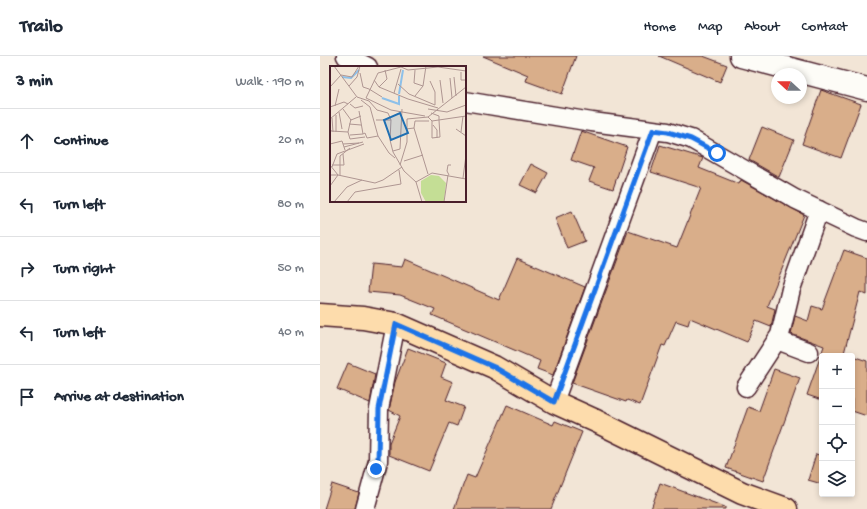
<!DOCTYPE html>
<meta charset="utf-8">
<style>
body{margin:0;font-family:"Gochi Hand",sans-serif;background:#f2f2f3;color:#1f2937}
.controls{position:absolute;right:12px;bottom:12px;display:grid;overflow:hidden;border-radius:4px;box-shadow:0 2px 6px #0003}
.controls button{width:36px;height:36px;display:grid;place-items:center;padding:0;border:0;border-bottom:1px solid #e0e1e3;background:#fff;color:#1f2937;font:20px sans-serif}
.compass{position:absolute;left:451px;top:12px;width:36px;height:36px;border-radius:50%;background:#fff;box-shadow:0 2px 6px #0003;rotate:291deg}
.stop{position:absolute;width:12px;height:12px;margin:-9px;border:3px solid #1a73e8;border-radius:50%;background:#fff}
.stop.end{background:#1a73e8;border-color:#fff;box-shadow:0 1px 4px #0008}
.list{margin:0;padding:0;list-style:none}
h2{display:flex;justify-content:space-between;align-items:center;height:52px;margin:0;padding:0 16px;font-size:17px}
h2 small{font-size:13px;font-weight:400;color:#747a83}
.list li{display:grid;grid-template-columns:26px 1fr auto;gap:12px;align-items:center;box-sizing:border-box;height:64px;padding:0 16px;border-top:1px solid #e0e1e3}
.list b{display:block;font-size:15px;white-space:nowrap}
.list em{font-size:13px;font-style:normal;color:#747a83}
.icon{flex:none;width:22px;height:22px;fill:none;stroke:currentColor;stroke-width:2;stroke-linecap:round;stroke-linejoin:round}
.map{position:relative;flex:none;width:547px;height:453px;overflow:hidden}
header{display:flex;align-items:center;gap:24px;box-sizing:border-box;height:56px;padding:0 20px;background:#fff;border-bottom:1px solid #e0e1e3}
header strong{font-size:19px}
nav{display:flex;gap:22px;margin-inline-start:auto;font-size:14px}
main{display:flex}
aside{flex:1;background:#fff}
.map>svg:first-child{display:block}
</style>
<header>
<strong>Trailo</strong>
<nav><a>Home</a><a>Map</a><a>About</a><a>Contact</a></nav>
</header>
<main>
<aside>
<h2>3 min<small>Walk · 190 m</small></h2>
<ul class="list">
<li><svg class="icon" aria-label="ahead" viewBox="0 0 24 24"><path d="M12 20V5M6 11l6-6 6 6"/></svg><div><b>Continue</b></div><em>20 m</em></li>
<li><svg class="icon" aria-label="left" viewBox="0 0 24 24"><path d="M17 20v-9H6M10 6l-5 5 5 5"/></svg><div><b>Turn left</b></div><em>80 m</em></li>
<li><svg class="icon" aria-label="right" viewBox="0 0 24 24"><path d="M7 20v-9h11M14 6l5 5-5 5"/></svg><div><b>Turn right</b></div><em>50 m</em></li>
<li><svg class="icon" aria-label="left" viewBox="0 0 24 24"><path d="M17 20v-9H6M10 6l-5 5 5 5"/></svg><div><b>Turn left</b></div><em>40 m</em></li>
<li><svg class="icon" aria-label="arrive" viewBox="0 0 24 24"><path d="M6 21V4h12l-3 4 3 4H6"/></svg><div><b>Arrive at destination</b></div></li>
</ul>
</aside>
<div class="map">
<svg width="547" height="453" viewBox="0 0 547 453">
<rect width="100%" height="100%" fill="#f2e5d6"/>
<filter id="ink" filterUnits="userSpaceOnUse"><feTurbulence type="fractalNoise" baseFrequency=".025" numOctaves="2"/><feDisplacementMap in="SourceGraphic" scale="8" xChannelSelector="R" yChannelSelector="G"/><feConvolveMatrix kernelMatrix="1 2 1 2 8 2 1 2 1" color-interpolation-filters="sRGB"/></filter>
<g filter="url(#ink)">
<path fill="#d9ae8a" stroke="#4a1f2b" d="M 163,0 L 256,0 L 242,38 L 206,25 L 208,19 Z
M 339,0 L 383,0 L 407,9 L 400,26 Z
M 501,34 L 541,48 L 521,102 L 482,88 Z
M 442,71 L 474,84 L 459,121 L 429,104 Z
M 261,75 L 307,91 L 293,133 L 269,125 L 274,112 L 251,104 Z
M 340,89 L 383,102 L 379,112 L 419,128 L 421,124 L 484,159 L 447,250 L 455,253 L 451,271 L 436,265 L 427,286 L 370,262 L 368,269 L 356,265 L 345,290 L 342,289 L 320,349 L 307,344 L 306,346 L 252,327 L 308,175 L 357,192 L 381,132 L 331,116 Z
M 211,108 L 228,117 L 217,137 L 200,129 Z
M 252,155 L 265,185 L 247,192 L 235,162 Z
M 524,194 L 547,202 L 547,239 L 540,236 L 524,297 L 547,305 L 547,360 L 532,355 L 532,300 L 502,300 L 502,344 L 487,339 L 504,290 L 471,278 L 475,260 L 488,265 L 492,250 L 502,253 Z
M 197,202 L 265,231 L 233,319 L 217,313 L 220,305 L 112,259 L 115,253 L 80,239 L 48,236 L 51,208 L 82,211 L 85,203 L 179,244 Z
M 88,292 L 126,307 L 121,321 L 133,326 L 126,344 L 144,351 L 137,370 L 129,367 L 109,415 L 69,399 L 69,387 L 80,360 L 69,354 L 75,326 Z
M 28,307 L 55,318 L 50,347 L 17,333 Z
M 454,313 L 480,322 L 443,425 L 406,412 L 428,351 L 439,355 Z
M 187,349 L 233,369 L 235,365 L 262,376 L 231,453 L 134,453 L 147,419 L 155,422 Z
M 496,398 L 502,400 L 502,428 L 488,424 Z
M 340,427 L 405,451 L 405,453 L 331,453 Z
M 12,428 L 39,437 L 35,453 L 4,453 Z"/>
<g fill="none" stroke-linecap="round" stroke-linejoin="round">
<defs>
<path id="street" d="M 26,0 L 48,11
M 145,45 L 272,66 L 348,76 L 371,83 L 475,143 L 536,172 L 547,176
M 457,284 L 489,296
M 426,331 L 460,279 L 471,233 L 499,154
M 234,346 L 333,74
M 45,453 L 58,405 L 59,353 L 76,268"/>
<path id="secondary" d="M 421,0 L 547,33"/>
<path id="primary" d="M 0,259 L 43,262 L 76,268 L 174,311 L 234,346 L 276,365 L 422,437 L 466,453"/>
</defs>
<use href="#street" stroke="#4a1f2b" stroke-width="21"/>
<use href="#secondary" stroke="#4a1f2b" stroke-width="25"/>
<use href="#primary" stroke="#4a1f2b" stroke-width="25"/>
<use href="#street" stroke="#fdfcf7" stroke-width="18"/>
<use href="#secondary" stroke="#fdfcf7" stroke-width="22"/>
<use href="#primary" stroke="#fddcac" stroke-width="22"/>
</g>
</g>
<g fill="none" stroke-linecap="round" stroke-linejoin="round" filter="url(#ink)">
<path stroke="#1a73e8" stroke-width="5" d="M 56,413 L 58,405 L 59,353 L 76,268 L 174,311 L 234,346 L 333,74 L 348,76 L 371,83 L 397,97"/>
</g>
<g transform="translate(10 10)">
<rect width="136" height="136" fill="#f2e5d6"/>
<path d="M 101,109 L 109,110 L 116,117 L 114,136 L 96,136 L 91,127 L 91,115 Z" fill="#c4de95"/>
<path fill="none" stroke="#8dc0e9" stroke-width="2" d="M 12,11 L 21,12 L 29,4M 69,28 L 73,4M 52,32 L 69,38 L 69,30"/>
<path fill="none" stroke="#af9692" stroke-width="1" d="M 4,0 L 27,31 L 39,35 L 47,44 L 58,47 L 61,54 L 60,74 L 63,86 L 74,105 L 86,116 L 92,136M 71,1 L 78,4 L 108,1 L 136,5M 85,4 L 84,17 L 93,20M 131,6 L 131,14 L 136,14M 30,7 L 33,21 L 39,23M 124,11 L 126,30M 120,12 L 122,32M 44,14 L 49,21 L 78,33 L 108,42M 110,14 L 113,37M 100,15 L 105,26 L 105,39M 68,18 L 79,28 L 105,39M 19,20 L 27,11 L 30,0M 0,21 L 11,9 L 22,11 L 29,0M 49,21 L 57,13 L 55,4M 39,23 L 52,31M 64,27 L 71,3M 85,30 L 93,20 L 96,0M 36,32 L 61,44 L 95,50M 36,32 L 48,7 L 71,1M 31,34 L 40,41 L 48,70 L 59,87 L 65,92M 20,38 L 25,42 L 33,40M 5,40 L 9,23M 0,41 L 14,36 L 18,38M 13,43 L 21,54 L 31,50M 98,43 L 117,46 L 136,39M 29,45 L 33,68 L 35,67 L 37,72 L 48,70M 9,46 L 12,63M 101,47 L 109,50 L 109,54M 6,49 L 6,66M 98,51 L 102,55 L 102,72 L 110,71 L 109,54M 2,52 L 3,66M 0,53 L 26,31M 46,54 L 61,54M 102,55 L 136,50M 19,58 L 31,59M 103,59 L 107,64 L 107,72M 0,62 L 1,65 L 18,66 L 20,73 L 35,71M 84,62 L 98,108M 76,63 L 84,62 L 85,55 L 99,55M 126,63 L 136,70M 18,66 L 21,53M 131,66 L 133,50M 20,69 L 33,68M 0,78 L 12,75 L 15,84M 13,78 L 29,77M 14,81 L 33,76M 63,85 L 70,83 L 72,43M 74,95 L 93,89M 0,99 L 8,109 L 45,117 L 53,114 L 72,101M 2,99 L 14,99 L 13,88M 70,99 L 77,76 L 77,53 L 98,51 L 136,21M 2,101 L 7,88 L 34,78M 0,109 L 8,109 L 0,120M 10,109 L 10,90 L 20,82M 119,109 L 117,105 L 118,99 L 121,99M 133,112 L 136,89M 86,116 L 102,107 L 136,113M 4,136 L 17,121 L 32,114M 17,136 L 25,126 L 71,118 L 69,104M 114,136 L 118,109"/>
<path fill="#1f6fb2" fill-opacity="0.15" stroke="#1f6fb2" stroke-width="2" d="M 70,47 L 78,67 L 61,74 L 54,54 Z"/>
<rect width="136" height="136" fill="none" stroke="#4a1f2b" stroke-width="2"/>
</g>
</svg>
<div class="controls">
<button>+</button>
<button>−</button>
<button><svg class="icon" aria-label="locate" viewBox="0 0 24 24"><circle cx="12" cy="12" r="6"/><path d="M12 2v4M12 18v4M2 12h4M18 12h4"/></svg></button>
<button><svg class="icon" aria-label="layers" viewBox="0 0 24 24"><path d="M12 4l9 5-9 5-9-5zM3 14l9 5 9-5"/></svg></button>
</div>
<svg class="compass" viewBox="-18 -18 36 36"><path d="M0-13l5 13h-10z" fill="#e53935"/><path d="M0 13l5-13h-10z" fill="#747a83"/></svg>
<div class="stop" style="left:397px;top:97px"></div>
<div class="stop end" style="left:56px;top:413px"></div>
</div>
</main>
